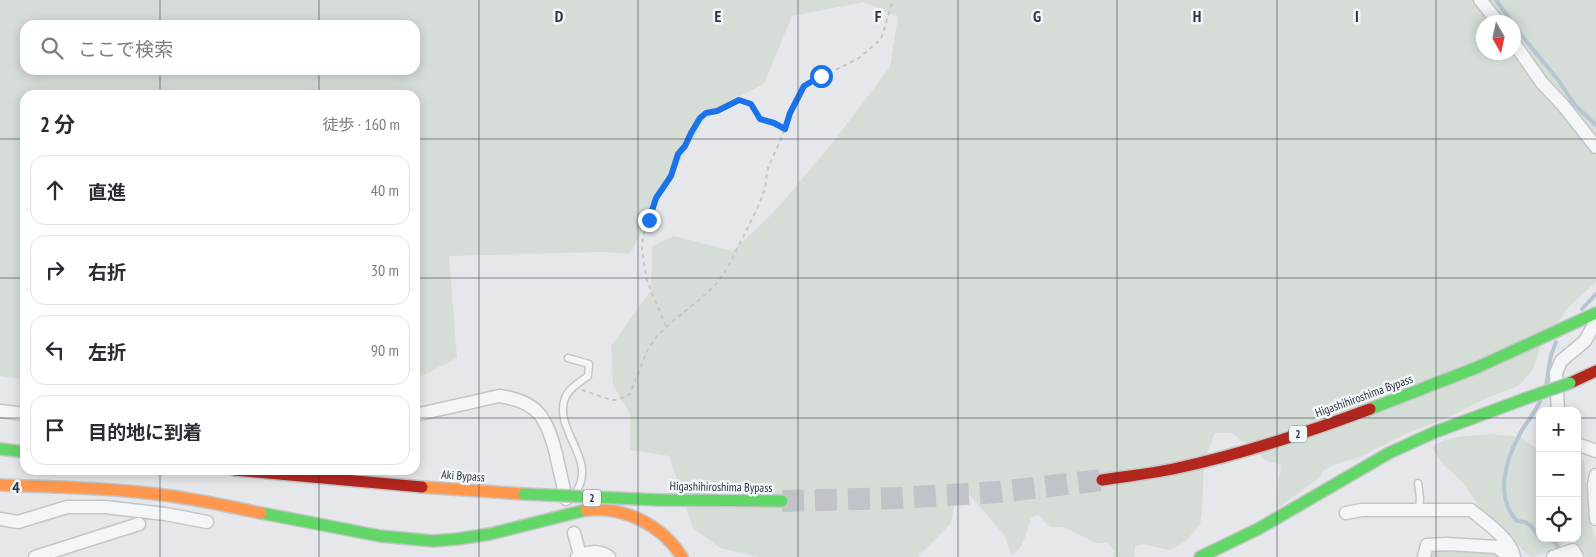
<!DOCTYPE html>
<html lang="ja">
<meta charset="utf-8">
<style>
body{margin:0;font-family:"PT Sans Narrow","Noto Sans JP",sans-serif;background:#f2f2f3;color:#2b2b33}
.controls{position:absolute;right:15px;bottom:15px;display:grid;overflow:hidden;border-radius:10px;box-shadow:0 2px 12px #0003}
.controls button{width:45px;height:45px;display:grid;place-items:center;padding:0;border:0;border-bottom:1px solid #e1e1e2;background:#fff;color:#2b2b33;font:25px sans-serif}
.compass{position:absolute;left:1476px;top:15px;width:45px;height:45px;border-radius:50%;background:#fff;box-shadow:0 2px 12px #0003;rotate:171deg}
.stop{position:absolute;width:15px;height:15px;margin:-11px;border:4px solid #1a73e8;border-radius:50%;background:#fff}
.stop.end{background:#1a73e8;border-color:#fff;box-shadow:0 1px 5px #0008}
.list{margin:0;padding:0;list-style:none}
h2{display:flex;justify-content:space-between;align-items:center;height:65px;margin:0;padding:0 20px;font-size:21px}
h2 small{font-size:16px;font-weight:400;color:#7c7c81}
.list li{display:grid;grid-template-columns:32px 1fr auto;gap:15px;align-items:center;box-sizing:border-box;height:70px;margin:0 10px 10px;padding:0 10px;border:1px solid #e1e1e2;border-radius:15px}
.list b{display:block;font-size:19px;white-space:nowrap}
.list em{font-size:16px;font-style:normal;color:#7c7c81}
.icon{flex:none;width:28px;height:28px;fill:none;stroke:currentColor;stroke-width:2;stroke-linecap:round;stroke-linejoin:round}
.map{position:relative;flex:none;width:1596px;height:557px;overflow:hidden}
.search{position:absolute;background:#fff;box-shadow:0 2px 12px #0003;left:20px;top:20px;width:400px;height:55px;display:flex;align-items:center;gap:12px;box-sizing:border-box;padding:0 18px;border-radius:15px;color:#7c7c81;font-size:19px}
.panel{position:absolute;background:#fff;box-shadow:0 2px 12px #0003;left:20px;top:90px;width:400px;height:385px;border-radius:15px}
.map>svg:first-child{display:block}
</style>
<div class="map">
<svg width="1596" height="557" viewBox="0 0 1596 557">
<rect width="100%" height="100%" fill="#e5e7ea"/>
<path fill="#d6ddd6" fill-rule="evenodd" d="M 0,0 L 1596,0 L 1596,282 L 1569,307 L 1541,346 L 1532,371 L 1518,386 L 1491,396 L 1445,419 L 1403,435 L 1360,457 L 1336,464 L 1324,470 L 1320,477 L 1277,509 L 1278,480 L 1281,465 L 1265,460 L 1257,451 L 1231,433 L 1215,433 L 1204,461 L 1202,511 L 1200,525 L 1185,542 L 1169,550 L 1143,544 L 1135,546 L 1134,557 L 1113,557 L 1115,551 L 1107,543 L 1097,543 L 1063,527 L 1050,527 L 1038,515 L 1031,518 C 1026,532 1025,547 1012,555 L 1008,547 L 1005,536 L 969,494 L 955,500 L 951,523 L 918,557 L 759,557 L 720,548 L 693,528 L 669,456 L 630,450 L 630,414 L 613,385 L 611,346 L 651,290 L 652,246 L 674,236 L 733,251 L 775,211 L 837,137 L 890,67 L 898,17 L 864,2 L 792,16 L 764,84 L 709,112 L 668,183 L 630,254 L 602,252 L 449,256 L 457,358 L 415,379 L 415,95 L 25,95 L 25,380 L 0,376 ZM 1484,22 L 1514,22 L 1514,52 L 1484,52 ZM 25,25 L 415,25 L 415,70 L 25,70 Z
M 1490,434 L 1521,437 L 1540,451 L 1540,538 L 1577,538 L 1577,459 L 1584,460 L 1590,521 L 1596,539 L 1596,557 L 1586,557 L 1574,539 L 1568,539 C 1558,550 1546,553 1532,557 L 1525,552 L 1484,513 L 1462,482 L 1443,464 L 1432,448 C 1443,435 1473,436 1490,434 Z
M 1434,548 L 1494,550 L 1502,557 L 1429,557 L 1430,553 Z"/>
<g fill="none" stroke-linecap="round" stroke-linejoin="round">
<path stroke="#b6c5d2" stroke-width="4" d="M 1496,0 L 1512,22
M 1514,26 L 1559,81 L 1574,104 L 1596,125
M 1582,309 L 1596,294
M 1546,386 L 1551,355 L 1556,342
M 1540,536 L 1537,535 C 1532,526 1528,521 1517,521 C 1495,498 1505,461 1519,436 C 1525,423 1536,412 1541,399
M 1549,538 L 1554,541 L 1561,551"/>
<path stroke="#c0c4c8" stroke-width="22" stroke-dasharray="22 11" stroke-linecap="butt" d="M 782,501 L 899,498 L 999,492 L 1102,480"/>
<defs>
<path id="lane" d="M 568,358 L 589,364 L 588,376 C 580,382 569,388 565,398 C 553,431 598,459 576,492
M 1418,483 L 1420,498 L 1419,510"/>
<path id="street" d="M 1480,0 L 1498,22
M 1514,43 L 1542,83 L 1562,104 L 1596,147
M 0,411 L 25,414
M 1558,411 L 1556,373 L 1561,361 L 1585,341 L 1596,321
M 415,415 L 499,396 C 538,401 547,418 556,454 C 559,469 563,484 566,499
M 1577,444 L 1596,451
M 1596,475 L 1594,485 L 1596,519
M 1346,513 L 1362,510 L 1471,510 C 1484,521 1511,539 1514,557
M 0,519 L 18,522 L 67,507 L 105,507 L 165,514 L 207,522
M 574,533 L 580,555
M 35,557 L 139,524
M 577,557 C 587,551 599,550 609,557
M 1424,557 L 1427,545 L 1447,544 L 1497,547 L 1509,557
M 1553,557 L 1573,550 L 1577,557"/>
<path id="fast" d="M 1370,409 L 1478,367 L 1596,313
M 0,449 L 25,452
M 660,500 L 782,501
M 261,513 L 380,536 L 433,541 L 457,539 L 490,534 L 586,510
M 1200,557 L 1258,529 L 1389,453 L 1435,432 L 1527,398"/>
<path id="slow" d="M 0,485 C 57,487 114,488 171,496 C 201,500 231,507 261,513
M 422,487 L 524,494
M 586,510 C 624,506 662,525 682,557"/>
<path id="jam" d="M 1570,383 L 1596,371
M 234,470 L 422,487
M 1102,480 C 1126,476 1150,474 1173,469 C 1240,455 1306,433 1370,409"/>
</defs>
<use href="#lane" stroke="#c3c5c8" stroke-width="9"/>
<use href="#street" stroke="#c3c5c8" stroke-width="15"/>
<use href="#fast" stroke="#c3c5c8" stroke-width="14"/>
<use href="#slow" stroke="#c3c5c8" stroke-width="14"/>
<use href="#jam" stroke="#c3c5c8" stroke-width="14"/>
<path stroke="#c6c6c9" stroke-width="2" stroke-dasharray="4 4" stroke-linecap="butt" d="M 666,326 L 647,281 L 642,250 L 643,237 L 656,197 L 671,176 L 678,154 L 685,146 L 695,126 L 706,113 L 717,111 L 739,100 L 751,104 L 760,119 L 774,123 L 785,129
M 582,390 L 611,400 L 618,400 L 630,394 L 647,351 L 657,336 L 672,322 L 705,295 L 718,282 L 728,267 L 758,207 L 765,188 L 768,168 L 781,139 L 790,113 L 804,86 L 859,58 L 881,39 L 893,0"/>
<use href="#lane" stroke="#f4f5f6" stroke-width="6"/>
<use href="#street" stroke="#f4f5f6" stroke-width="12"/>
<use href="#fast" stroke="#63d668" stroke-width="11"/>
<use href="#slow" stroke="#ff974d" stroke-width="11"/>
<use href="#jam" stroke="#b3261e" stroke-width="11"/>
<defs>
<path id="fast-bridge" d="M 1527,398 L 1570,383
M 524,494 L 660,500"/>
</defs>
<use href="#fast-bridge" stroke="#c3c5c8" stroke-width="14" stroke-linecap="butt"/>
<use href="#fast-bridge" stroke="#63d668" stroke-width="11"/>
</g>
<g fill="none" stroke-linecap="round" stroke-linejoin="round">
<path stroke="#1a73e8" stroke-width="6" d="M 649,220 L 656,198 L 671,176 L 678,154 L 685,146 L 691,133 L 700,118 L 706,113 L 717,111 L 739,100 L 751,104 L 760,119 L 774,123 L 785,129 L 790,113 L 804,86 L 821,76"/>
</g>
<path fill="none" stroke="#2d3642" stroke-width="1" stroke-opacity="0.55" d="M 160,0 L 160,25M 319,0 L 319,25M 479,0 L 479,557M 638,0 L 638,557M 798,0 L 798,557M 958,0 L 958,557M 1117,0 L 1117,557M 1277,0 L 1277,557M 1436,0 L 1436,557M 160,70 L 160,95M 319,70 L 319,95M 0,139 L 25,139M 415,139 L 1596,139M 0,278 L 25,278M 415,278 L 1596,278M 0,418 L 25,418M 415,418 L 1540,418M 1577,418 L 1596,418M 160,470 L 160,557M 319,470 L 319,557"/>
<g text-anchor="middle" stroke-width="5" stroke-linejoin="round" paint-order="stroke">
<g fill="#f3f6f8" stroke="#687079" stroke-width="1">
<rect x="1289" y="425.5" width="18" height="17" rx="4"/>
<rect x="583" y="489.5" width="18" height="17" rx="4"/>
</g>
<g font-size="11" font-weight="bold" fill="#2d3642">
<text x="1298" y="438">2</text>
<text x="592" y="502">2</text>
</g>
<g font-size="12" fill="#2d3642" stroke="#f3f6f8">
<text transform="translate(1364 396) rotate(-20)" y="4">Higashihiroshima Bypass</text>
<text transform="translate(463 476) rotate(4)" y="4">Aki Bypass</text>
<text transform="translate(721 487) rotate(1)" y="4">Higashihiroshima Bypass</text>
</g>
</g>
<g font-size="16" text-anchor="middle" font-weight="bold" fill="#2d3642" stroke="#f3f6f8" stroke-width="5" stroke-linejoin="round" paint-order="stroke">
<text x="559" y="22">D</text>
<text x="718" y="22">E</text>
<text x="878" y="22">F</text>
<text x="1037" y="22">G</text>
<text x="1197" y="22">H</text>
<text x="1357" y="22">I</text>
<text x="16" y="493">4</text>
</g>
</svg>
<div class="controls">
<button>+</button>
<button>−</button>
<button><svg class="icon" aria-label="locate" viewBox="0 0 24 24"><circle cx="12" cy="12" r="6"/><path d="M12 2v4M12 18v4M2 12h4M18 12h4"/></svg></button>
</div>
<svg class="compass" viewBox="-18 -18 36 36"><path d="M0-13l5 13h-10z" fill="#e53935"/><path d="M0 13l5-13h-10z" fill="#7c7c81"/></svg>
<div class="stop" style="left:821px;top:76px"></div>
<div class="stop end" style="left:649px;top:220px"></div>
<div class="search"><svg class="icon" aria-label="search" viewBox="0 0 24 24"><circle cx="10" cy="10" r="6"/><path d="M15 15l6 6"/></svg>ここで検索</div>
<section class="panel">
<h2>2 分<small>徒歩 · 160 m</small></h2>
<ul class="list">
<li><svg class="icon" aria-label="ahead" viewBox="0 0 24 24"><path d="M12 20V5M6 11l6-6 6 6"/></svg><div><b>直進</b></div><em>40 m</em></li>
<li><svg class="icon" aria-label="right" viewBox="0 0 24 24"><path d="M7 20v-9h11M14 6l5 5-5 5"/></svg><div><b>右折</b></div><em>30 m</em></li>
<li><svg class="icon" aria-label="left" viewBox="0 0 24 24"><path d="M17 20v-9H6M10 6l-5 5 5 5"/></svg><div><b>左折</b></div><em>90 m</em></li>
<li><svg class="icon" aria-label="arrive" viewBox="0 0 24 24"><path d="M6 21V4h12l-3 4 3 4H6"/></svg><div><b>目的地に到着</b></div></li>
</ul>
</section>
</div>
